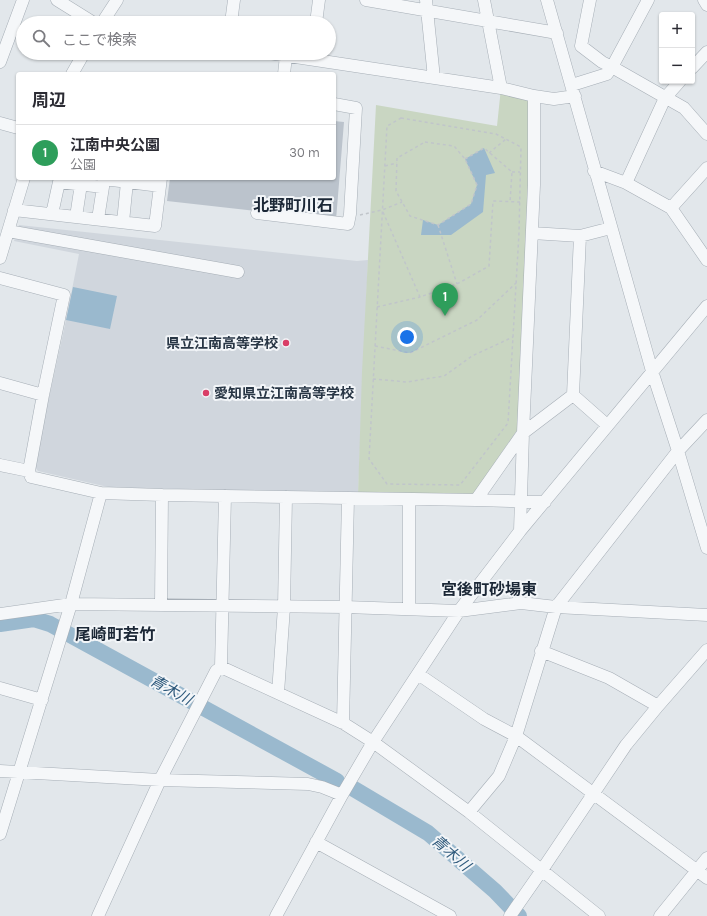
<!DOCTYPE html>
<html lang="ja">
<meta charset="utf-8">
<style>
body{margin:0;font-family:Karla,"Noto Sans JP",sans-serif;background:#f2f2f3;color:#2b2b33}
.controls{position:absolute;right:12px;top:12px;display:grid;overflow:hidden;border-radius:4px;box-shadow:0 1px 3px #0004}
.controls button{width:36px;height:36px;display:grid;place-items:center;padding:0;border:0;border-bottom:1px solid #e1e1e2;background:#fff;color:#2b2b33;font:20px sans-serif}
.you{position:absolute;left:407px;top:337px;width:14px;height:14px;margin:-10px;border:3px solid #fff;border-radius:50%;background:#1a73e8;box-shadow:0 0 0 6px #1a73e833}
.badge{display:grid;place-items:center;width:26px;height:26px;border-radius:50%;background:#0f766e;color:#fff;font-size:13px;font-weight:700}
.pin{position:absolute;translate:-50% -33px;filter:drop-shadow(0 1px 2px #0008)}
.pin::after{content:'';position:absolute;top:21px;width:14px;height:12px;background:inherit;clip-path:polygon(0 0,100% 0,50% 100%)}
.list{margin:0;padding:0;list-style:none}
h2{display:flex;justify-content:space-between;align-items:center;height:52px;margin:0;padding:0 16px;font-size:17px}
h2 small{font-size:13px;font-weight:400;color:#7c7c81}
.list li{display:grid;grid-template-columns:26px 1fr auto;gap:12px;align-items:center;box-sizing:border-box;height:56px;padding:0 16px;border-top:1px solid #e1e1e2}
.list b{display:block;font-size:15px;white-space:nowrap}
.list p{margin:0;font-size:13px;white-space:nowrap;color:#7c7c81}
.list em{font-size:13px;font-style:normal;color:#7c7c81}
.icon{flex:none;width:22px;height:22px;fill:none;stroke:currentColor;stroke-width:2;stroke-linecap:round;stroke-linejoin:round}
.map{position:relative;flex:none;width:707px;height:916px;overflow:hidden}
.search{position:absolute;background:#fff;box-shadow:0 1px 3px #0004;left:16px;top:16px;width:320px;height:44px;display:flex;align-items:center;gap:10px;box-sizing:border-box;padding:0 14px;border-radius:22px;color:#7c7c81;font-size:15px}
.panel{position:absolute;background:#fff;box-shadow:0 1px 3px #0004;left:16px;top:72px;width:320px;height:108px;border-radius:4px}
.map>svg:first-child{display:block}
</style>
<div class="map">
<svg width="707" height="916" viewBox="0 0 707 916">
<rect width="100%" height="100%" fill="#e2e7eb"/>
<path fill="#d0d6dd" d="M 19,225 L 357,261 L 368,260 L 358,494 L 108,487 L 38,471 L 34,466 L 66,320 L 79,254 L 14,241 Z"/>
<path fill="#c9d6c2" d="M 501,88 L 534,96 L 520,426 L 474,493 L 465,497 L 358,494 L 362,372 L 376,105 L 497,126 Z"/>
<path fill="#9ab9ce" d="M 484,148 L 495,173 L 486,175 L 483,212 L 451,235 L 421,235 L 423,220 L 438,225 L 471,204 L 477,185 L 465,159 Z
M 73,287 L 117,296 L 110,329 L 66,320 Z"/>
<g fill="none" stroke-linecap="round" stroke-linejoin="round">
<path stroke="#9ab9ce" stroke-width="16" d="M 0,624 L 34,619 L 50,624 L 337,781
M 354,789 L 428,833 L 495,891 L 519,916"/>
</g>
<path fill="#bbc3cc" d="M 334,121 L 344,122 L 336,220 L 167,201 L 170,178 L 334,178 Z"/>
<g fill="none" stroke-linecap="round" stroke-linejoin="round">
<defs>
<path id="minor" d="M 57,0 L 94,23
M 366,0 L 557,33
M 426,0 L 434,78
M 484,0 L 501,88
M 547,0 L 652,371 L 678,451 L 707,548
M 648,0 L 612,67 L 684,108 L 707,134
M 704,0 L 707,5
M 102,23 L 117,0
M 231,23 L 234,0
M 316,23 L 319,0
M 269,53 L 501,88 L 534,96 L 554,99 L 575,96
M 0,62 L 23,0
M 692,68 L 707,52
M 72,74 L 84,53
M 284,74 L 286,56
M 572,85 L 607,74 L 612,67 L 602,62 L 581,46 L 590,0
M 0,123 L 18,128
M 594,171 L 626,183 L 671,208 L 707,260
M 626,183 L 665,98 L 680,81
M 671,208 L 707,168
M 14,210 L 155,226 L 161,178
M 257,213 L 348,224 L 350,214 L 356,108 L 334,104
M 52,214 L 59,182 L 103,187 L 104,179 L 160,186
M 76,217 L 81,184
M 98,219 L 103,187
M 123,222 L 127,182
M 8,231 L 238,272
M 532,233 L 580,236 L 611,228
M 0,258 L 24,178
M 0,278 L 64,295 L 43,395 L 29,471
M 0,383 L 43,395
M 573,395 L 580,236
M 0,465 L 29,471 L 31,477 L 101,493 L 162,495
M 476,500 L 545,502
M 520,531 L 523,433 L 573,395 L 607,425
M 161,605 L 162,495 L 476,500 L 523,433 L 534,185 L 534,96
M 409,609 L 409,500
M 0,614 L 71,604 L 345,607 L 459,611 L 521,603 L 556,607 L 707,615
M 541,651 L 609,678 L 658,706
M 221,667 L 343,723 L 373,742 L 469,812 L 599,916
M 418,674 L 484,719 L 516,736 L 707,878
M 0,688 L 42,700
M 278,693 L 284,607 L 286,497
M 343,723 L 348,498
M 0,771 L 160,780 L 308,784 L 322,787 L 342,795
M 469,812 L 499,776 L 516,736 L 556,607 L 678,451 L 707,420
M 0,834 L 71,604 L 101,493
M 316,842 L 450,916
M 98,916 L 160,780 L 216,671 L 221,667 L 225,496
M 276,916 L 342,795 L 373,742 L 459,611 L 520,531 L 707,306
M 510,916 L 542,870 L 626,745 L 658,706 L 707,650
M 660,916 L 707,858"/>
</defs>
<use href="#minor" stroke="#a6aeb6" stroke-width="13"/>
<path stroke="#c0c5ca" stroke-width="1.5" stroke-dasharray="3 3" stroke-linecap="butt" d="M 401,118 L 496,134 L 521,147 L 519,233 L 508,423 L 460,485 L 387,484 L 369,459 L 387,126 Z
M 425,142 L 454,146 L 465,159 L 477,185 L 471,204 L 438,225 L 410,216 L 396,191 L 397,158 Z
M 489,153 L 506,139
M 465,159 L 484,148 L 512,172 L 510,202
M 385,166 L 397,163
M 512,172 L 520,172
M 383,212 L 420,297 L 457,284 L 489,266 L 493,201 L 520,202
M 360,215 L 382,210 L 402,202
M 438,225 L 457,284
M 377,307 L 420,297
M 375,346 L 410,353 L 477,320 L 516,283
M 373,379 L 407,382 L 444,376 L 472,356 L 513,337"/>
<use href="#minor" stroke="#f5f7f9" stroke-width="12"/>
</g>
<g fill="#d93e67" stroke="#f2f5f8" stroke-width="1.5">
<circle cx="286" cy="343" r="4"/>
<circle cx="206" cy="393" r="4"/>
</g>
<g text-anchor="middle" stroke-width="4" stroke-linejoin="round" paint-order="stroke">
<g font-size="14" font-weight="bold" fill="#283645" stroke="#f2f5f8" text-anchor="end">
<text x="278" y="348">県立江南高等学校</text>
<text x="214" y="398" text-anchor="start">愛知県立江南高等学校</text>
</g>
<g font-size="15" font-style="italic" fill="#2f5a7c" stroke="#f2f5f8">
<text transform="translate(171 690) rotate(29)" y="5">青木川</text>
<text transform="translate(451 853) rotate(41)" y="5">青木川</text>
</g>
<g font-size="16" font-weight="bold" fill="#1b2736" stroke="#f2f5f8">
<text x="293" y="211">北野町川石</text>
<text x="489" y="595">宮後町砂場東</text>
<text x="115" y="640">尾崎町若竹</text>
</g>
</g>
</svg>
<div class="controls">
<button>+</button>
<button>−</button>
</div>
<div class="you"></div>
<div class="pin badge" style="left:445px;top:316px;background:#2e9e5b">1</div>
<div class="search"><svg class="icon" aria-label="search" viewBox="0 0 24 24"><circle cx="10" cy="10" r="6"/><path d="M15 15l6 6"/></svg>ここで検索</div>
<section class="panel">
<h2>周辺<small></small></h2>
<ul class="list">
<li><span class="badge" style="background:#2e9e5b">1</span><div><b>江南中央公園</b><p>公園</p></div><em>30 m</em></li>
</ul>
</section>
</div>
